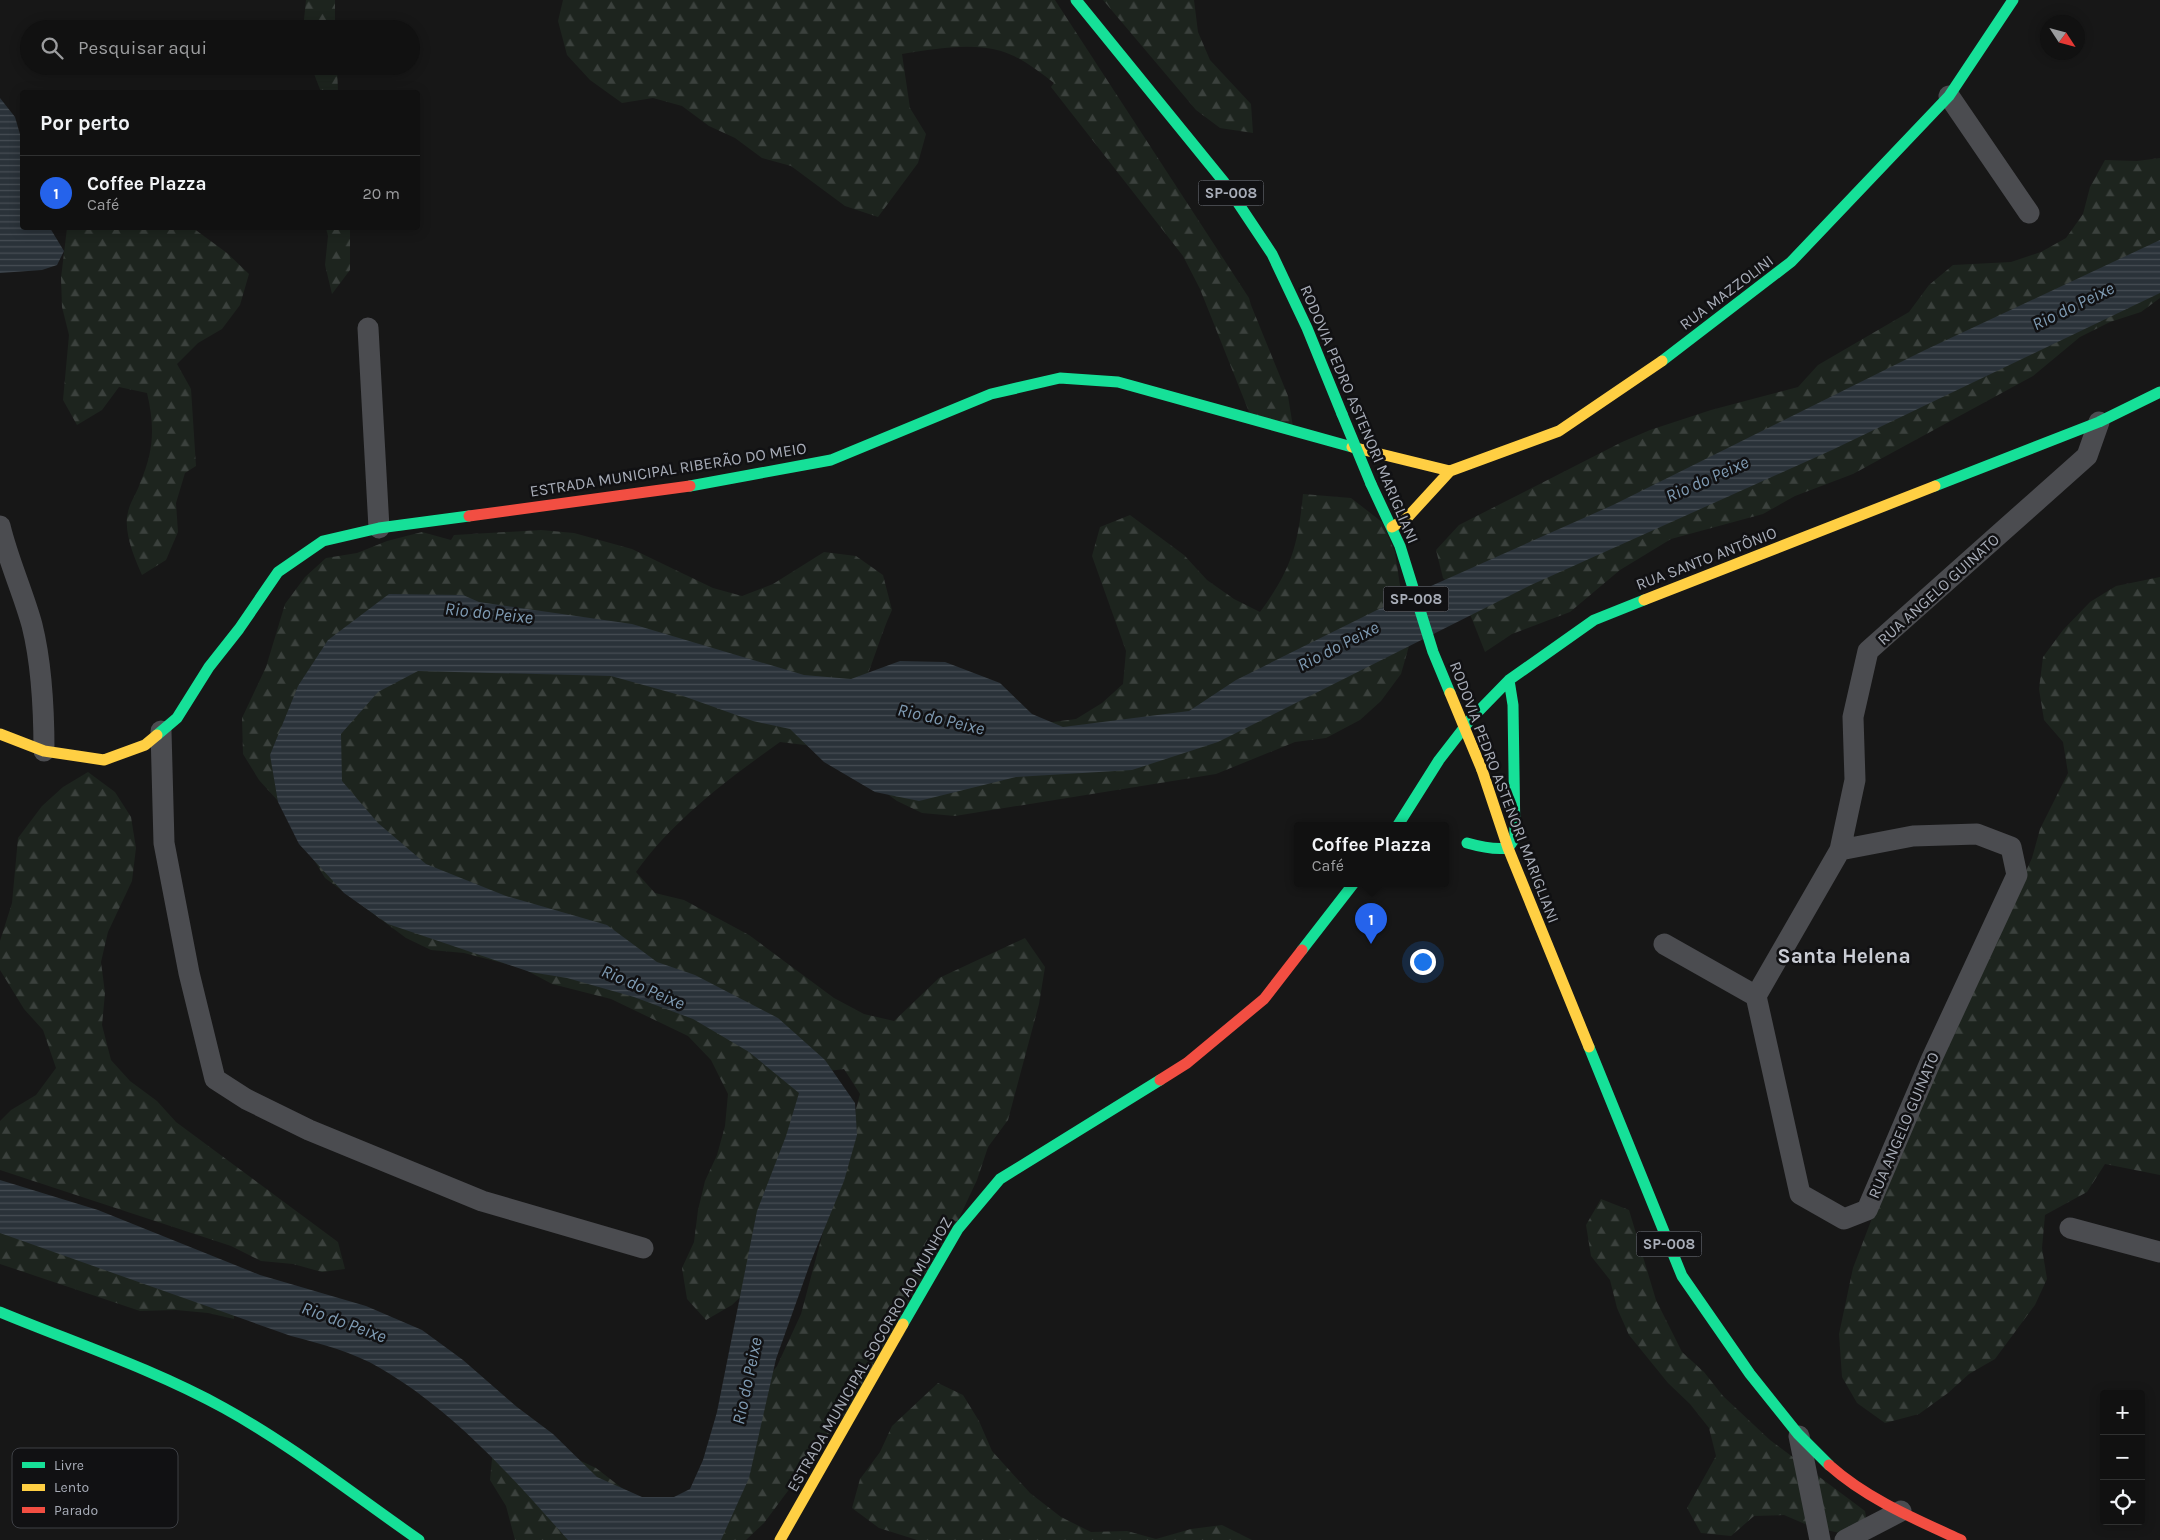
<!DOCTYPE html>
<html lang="pt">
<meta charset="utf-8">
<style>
body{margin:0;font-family:Karla,sans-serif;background:#1a1a1a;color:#f1f3f6}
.controls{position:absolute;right:15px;bottom:15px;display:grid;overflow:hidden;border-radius:5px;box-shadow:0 2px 12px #0003}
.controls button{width:45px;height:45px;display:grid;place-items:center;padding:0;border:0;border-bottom:1px solid #303131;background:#111;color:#f1f3f6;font:25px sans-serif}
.compass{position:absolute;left:2040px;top:15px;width:45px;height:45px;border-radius:50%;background:#111;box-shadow:0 2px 12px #0003;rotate:126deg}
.you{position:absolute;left:1422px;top:961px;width:18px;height:18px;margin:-12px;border:4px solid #fff;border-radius:50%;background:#1a73e8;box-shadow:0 0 0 8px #1a73e833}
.badge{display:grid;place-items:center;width:32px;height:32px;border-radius:50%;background:#2563eb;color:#fff;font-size:16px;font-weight:700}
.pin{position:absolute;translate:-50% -41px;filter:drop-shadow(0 1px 2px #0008)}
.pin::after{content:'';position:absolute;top:26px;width:18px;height:15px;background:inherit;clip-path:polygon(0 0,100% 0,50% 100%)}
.popup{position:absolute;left:1294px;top:822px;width:155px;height:65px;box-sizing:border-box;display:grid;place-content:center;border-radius:5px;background:#111;filter:drop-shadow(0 1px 4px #0005);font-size:16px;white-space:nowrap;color:#9c9d9f}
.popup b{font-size:19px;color:#f1f3f6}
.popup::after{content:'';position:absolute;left:50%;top:100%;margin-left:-10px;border:10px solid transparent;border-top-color:#111}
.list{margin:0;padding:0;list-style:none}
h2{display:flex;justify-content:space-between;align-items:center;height:65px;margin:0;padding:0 20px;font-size:21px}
h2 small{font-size:16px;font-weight:400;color:#9c9d9f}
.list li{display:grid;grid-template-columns:32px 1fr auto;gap:15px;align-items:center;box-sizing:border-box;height:75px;padding:0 20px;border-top:1px solid #303131}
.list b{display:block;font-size:19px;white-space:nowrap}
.list p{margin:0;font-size:16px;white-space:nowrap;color:#9c9d9f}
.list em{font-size:16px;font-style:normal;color:#9c9d9f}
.icon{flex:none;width:28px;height:28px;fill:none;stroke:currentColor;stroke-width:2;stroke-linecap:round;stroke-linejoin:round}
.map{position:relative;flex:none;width:2160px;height:1540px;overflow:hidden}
.search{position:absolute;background:#111;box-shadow:0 2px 12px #0003;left:20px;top:20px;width:400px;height:55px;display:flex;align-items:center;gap:12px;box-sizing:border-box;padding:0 18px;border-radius:28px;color:#9c9d9f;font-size:19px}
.panel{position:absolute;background:#111;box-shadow:0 2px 12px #0003;left:20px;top:90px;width:400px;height:140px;border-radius:5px}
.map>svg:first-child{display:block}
</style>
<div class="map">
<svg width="2160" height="1540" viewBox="0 0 2160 1540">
<defs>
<pattern id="forest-firs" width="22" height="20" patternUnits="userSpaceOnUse" patternTransform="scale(1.25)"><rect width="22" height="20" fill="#1d241e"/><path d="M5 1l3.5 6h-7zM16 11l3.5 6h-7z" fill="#3b413d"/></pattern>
<pattern id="water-rules" width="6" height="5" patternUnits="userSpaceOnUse" patternTransform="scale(1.25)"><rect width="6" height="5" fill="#2a3239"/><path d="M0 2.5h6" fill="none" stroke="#464d54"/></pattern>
</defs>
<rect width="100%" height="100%" fill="#171717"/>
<path fill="url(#forest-firs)" d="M 306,0 L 335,0 L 335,29 L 303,29 Z
M 563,0 L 1055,0 L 1249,298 L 1251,305 L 1288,396 L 1293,427 L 1251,417 L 1200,289 L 1183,256 L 1051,87 L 1054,83 C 1038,71 1021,57 1001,51 C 971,42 933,49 902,54 L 910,108 L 926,134 L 918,163 L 878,217 L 845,206 L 791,166 L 762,158 L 735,138 L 709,126 L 682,106 L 653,98 L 622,103 L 590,80 L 567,55 L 558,21 Z
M 1103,0 L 1194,0 L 1198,32 L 1210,60 L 1251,104 L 1253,133 L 1220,128 L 1196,110 Z
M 311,66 L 337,66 L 338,92 L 321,92 Z
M 2160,158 L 2160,298 L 2141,312 L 2110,322 L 2080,337 L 2033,376 L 1853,474 L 1795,496 L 1763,514 L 1671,539 L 1620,570 L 1570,612 L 1512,634 L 1485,652 L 1464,599 L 1443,578 L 1436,550 L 1459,525 L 1622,442 L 1650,430 L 1711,410 L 1798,387 L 1818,365 L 1909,312 L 1929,285 L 1953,265 L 2011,262 L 2041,252 L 2066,238 L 2083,214 L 2090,187 L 2105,160 L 2137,161 Z
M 67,228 L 193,228 L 227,253 L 249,274 L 240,305 L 222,329 L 198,343 L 177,364 L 191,389 L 196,466 L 185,473 L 176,503 L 178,532 L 166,560 L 142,575 C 134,557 123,531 128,512 C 130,502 137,493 140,483 C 154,451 155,427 147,393 L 119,387 L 102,410 L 77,425 L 63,400 L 69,335 L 62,307 L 61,278 Z
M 326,228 L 350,228 L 350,270 L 332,294 L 325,265 L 328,236 Z
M 1303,494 L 1351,498 L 1382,522 L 1395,552 L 1409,646 L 1401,674 L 1381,701 L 1360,720 L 1326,738 L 1295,742 L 1216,774 L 955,816 L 922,813 L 897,801 L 838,758 L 813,746 L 780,742 C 727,780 674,819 636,872 L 655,893 L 684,900 L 749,935 L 834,998 L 864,1014 L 894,1021 L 939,978 L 1025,938 L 1045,967 L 1039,1004 L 1008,1120 L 988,1147 L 977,1180 L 904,1335 L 764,1523 L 746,1540 L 515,1540 L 506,1506 L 490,1480 L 493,1448 L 519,1432 L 596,1468 L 627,1492 L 679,1516 L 757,1393 L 777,1366 L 801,1314 L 860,1094 L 844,1069 L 813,1073 L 753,1285 L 732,1305 L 706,1320 L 687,1299 L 682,1268 L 694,1242 L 698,1210 L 705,1181 L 717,1155 L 725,1126 L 728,1094 L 711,1060 L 688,1036 L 611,999 L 552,984 L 522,968 L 464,953 L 431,950 L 406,938 L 325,878 L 278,801 L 259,780 L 243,754 L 242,718 L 266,667 L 285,604 L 305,577 L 326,558 L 357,553 L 387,541 L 422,532 L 451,540 L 454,535 L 541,530 L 574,533 L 632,549 L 713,588 L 742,596 L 773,584 L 824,552 L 856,556 L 883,575 L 892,610 C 880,636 873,664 861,691 L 1045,723 L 1076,719 L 1102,703 L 1123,684 L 1126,651 L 1092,556 L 1100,527 L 1130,515 L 1184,555 L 1207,580 L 1234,599 L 1260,612 C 1291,570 1298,546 1303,494 Z
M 2160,577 L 2160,1175 L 2105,1164 L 2087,1192 L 2045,1215 L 2042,1248 L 2047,1279 L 2035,1305 L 1995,1359 L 1969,1374 L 1948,1393 L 1919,1414 L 1885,1423 L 1857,1403 L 1842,1377 L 1839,1334 L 1853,1268 L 1940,1040 L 2020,884 L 2032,858 L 2040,829 L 2068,773 L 2063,742 L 2044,720 L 2039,689 L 2043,657 L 2063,630 L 2090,602 L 2116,586 Z
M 88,772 L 115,792 L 131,817 L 136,848 L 132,881 L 108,932 L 101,962 L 105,993 L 102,1025 L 111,1060 L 130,1081 L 157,1101 L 176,1122 L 338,1242 L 345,1269 L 322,1272 L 293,1264 L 261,1261 L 231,1246 L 0,1170 L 0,1121 L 11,1110 L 36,1095 L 56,1068 L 43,1030 L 24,1009 L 0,970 L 0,941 L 12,903 L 18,838 L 42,806 L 63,787 Z
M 0,1199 L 235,1305 L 234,1319 L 208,1313 L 176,1310 L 140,1311 L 0,1264 Z
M 1601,1199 L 1629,1210 L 1656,1300 L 1682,1352 L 1704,1372 L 1723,1396 L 1770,1440 L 1865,1511 L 1869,1534 L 1840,1533 L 1812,1527 L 1784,1515 L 1754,1516 L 1731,1536 L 1701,1533 L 1687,1508 L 1716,1456 L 1709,1428 L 1690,1404 L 1668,1383 L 1629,1335 L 1617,1308 L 1610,1280 L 1591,1256 L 1586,1225 Z
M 938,1383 L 963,1395 L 979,1421 L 992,1451 L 1030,1493 L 1061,1517 L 1091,1532 L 1127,1531 L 1156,1539 L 1191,1529 L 1222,1525 L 1252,1540 L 917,1540 L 879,1528 L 852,1508 L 860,1479 L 880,1452 L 892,1426 Z"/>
<path fill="url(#water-rules)" d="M 0,98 L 15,117 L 22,141 L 22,228 L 50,228 L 64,251 L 57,265 L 42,270 L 0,273 Z
M 2160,240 L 2160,293 L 1832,450 L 1531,585 L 1218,742 L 1132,770 L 1016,777 L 919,801 L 875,792 L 824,762 L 790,729 L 753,721 L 683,696 L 611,676 L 418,671 L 378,692 L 341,734 L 342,781 L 378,823 L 426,864 L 506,896 L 607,925 L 657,962 L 695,975 L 778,1018 L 825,1060 L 855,1103 L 857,1135 L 844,1181 L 811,1261 L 776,1359 L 749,1478 L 721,1540 L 568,1540 C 512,1477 454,1411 380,1368 C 353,1352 322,1344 291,1336 L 0,1233 L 0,1180 L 98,1210 L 260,1275 L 366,1306 L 422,1330 L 463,1360 L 517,1407 L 553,1434 L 597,1477 L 642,1497 L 674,1497 L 690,1489 L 703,1460 L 717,1412 L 757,1211 L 786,1136 L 799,1093 L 749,1052 L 693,1019 L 634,997 L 567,978 L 530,972 L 388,924 L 344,893 L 299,844 L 278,802 L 270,755 L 298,686 L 328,640 L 389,594 L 463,595 L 479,602 L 632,624 L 804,675 L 851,679 L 900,661 L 945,662 L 1000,683 L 1032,714 L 1063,727 L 1189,711 L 1236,680 L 1377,610 L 1613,505 L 1925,350 Z"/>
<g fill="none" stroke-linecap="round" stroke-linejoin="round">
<path stroke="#4b4c50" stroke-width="21" d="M 1949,96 L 2029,213
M 368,328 L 379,528
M 0,526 C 8,560 23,592 32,625 C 42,665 44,710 44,751
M 161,731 L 164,843 L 189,973 L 215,1079 L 246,1099 L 309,1130 L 482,1201 L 643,1248
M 1840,850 L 1913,836 L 1977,834 L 2011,847 L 2017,875 L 1932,1058 L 1867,1210 L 1844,1219 L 1800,1194 L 1756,996 L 1840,850 L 1855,780 L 1853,717 L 1868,651 L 2087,456 L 2099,422
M 1664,944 L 1756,996
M 2070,1228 L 2160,1252
M 1799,1436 L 1820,1540
M 1845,1540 L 1901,1511"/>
<path stroke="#16e098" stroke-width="11" d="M 1076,0 L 1224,182 L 1272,254 L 1307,328 L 1342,414
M 1662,361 L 1791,262 L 1949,96 L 2013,0
M 1371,484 L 1400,546 L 1433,652 L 1450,693
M 690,486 L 831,460 L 991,394 L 1060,378 L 1118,382 L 1352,447
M 1935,486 L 2099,422 L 2160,392
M 157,735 L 177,718 L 209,667 L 239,629 L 278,572 L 323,541 L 379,528 L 469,516
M 1398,825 L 1439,760 L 1470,720 L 1509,680 L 1594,620 L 1644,600
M 1467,843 C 1481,847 1494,850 1508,848 L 1515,838 L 1513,705 L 1509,680
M 1302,950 L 1354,883
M 1589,1047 L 1682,1276 L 1750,1374 L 1798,1434 L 1829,1465
M 0,1312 C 75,1343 153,1369 224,1408 C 293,1446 354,1495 419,1540
M 903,1324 L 958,1229 L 1000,1179 L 1160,1080"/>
<path stroke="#ffcf43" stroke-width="11" d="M 1352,447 L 1450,471
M 1392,527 L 1406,519 L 1450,471 L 1559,431 L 1662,361
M 1644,600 L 1935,486
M 0,734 L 44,751 L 104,760 L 145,745 L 157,735
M 1482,770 L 1508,848 L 1589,1047
M 780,1540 L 903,1324"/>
<path stroke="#f24e42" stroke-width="11" d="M 469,516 L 690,486
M 1160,1080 L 1187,1063 L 1264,999 L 1302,950
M 1829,1465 C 1867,1499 1915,1519 1961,1540"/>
<path stroke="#16e098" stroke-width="11" d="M 1342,414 L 1371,484"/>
<path stroke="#ffcf43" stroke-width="11" d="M 1450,693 L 1482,770"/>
</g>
<g text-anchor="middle" stroke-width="5" stroke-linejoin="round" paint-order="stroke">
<g fill="#111113" stroke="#7b7e86" stroke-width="1">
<rect x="1198.5" y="180.5" width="65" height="25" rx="4"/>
<rect x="1383.5" y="586.5" width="65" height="25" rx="4"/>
<rect x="1636.5" y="1231.5" width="65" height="25" rx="4"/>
</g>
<g font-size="15" font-weight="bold" fill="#a8adb8">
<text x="1231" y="198">SP-008</text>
<text x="1416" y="604">SP-008</text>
<text x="1669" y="1249">SP-008</text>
</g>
<g font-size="16" fill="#a8adb8" stroke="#111113">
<text transform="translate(1726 292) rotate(-37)" y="6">RUA MAZZOLINI</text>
<text transform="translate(1360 414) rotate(67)" y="6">RODOVIA PEDRO ASTENORI MARIGLIANI</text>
<text transform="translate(668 469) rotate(-9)" y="6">ESTRADA MUNICIPAL RIBERÃO DO MEIO</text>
<text transform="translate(1706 558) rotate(-21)" y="6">RUA SANTO ANTÔNIO</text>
<text transform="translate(1938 589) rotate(-42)" y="6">RUA ANGELO GUINATO</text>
<text transform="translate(1505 792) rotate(69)" y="6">RODOVIA PEDRO ASTENORI MARIGLIANI</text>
<text transform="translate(1903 1125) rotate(-67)" y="6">RUA ANGELO GUINATO</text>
<text transform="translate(869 1354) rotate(-60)" y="6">ESTRADA MUNICIPAL SOCORRO AO MUNHOZ</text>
</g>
<g font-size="18" font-style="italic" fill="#7f9bb3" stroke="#111113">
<text transform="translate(2073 306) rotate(-26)" y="6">Rio do Peixe</text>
<text transform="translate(1707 479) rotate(-24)" y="6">Rio do Peixe</text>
<text transform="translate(489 613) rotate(6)" y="6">Rio do Peixe</text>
<text transform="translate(1338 646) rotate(-27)" y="6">Rio do Peixe</text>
<text transform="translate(941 719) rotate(13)" y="6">Rio do Peixe</text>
<text transform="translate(643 987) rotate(23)" y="6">Rio do Peixe</text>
<text transform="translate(344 1322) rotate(20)" y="6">Rio do Peixe</text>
<text transform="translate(747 1381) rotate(-78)" y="6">Rio do Peixe</text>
</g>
<g font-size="21" font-weight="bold" fill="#c9ccd4" stroke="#111113">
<text x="1844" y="963">Santa Helena</text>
</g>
</g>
<rect x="12" y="1448" width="166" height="80" rx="8" fill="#111113" stroke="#3e4045" stroke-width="1"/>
<rect x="22" y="1462" width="23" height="6" fill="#16e098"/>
<rect x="22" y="1484" width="23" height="7" fill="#ffcf43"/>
<rect x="22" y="1507" width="23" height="6" fill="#f24e42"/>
<g font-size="14" fill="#a8adb8">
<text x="54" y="1470">Livre</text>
<text x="54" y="1492">Lento</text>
<text x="54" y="1515">Parado</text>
</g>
</svg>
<div class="controls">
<button>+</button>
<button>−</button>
<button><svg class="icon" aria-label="locate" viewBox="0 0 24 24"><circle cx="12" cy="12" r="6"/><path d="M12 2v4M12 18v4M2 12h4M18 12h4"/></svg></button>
</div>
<svg class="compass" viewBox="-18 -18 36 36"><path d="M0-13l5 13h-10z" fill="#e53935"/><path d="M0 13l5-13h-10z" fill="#9c9d9f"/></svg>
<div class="you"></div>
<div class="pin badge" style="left:1371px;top:944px">1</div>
<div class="popup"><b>Coffee Plazza</b>Café</div>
<div class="search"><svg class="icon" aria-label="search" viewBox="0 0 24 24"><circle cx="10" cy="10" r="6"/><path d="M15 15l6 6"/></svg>Pesquisar aqui</div>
<section class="panel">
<h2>Por perto<small></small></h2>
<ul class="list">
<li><span class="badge">1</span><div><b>Coffee Plazza</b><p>Café</p></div><em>20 m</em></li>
</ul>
</section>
</div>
